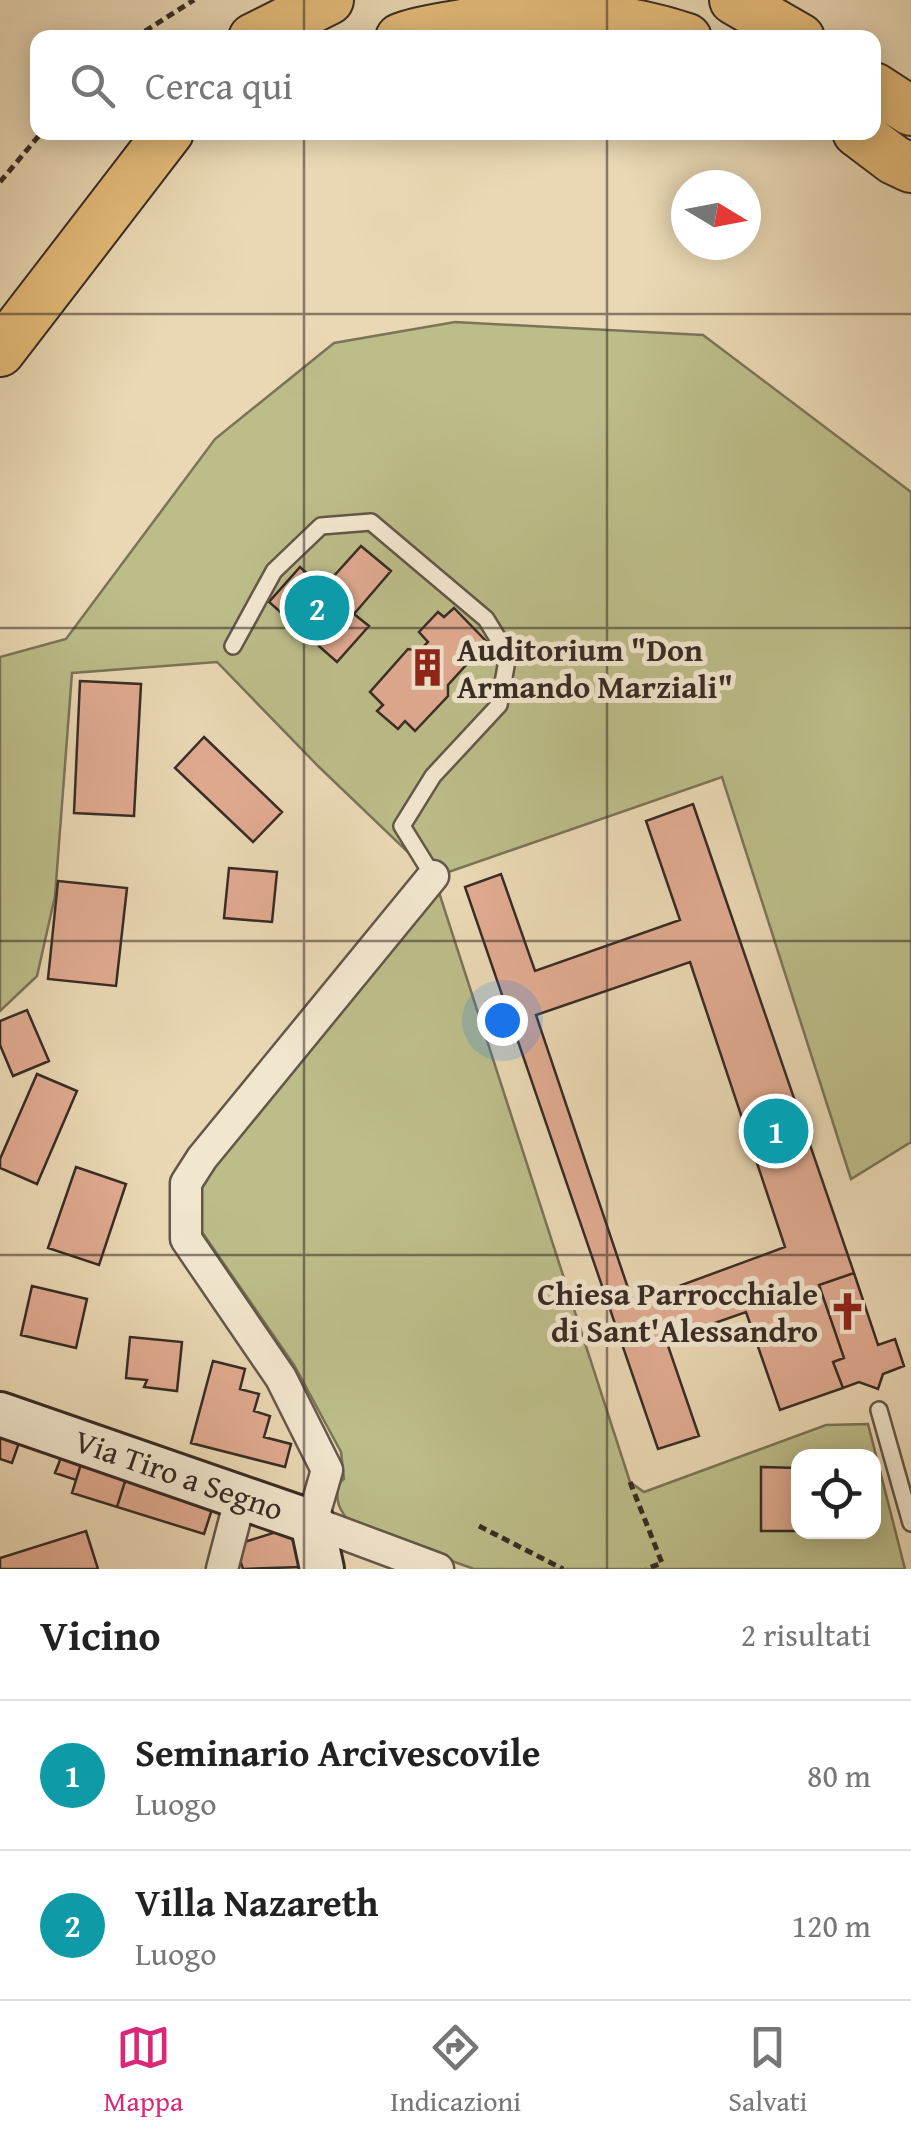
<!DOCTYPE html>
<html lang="it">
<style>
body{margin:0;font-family:"Gentium Book Plus",serif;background:#f2f2f2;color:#222}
.controls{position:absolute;right:30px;bottom:30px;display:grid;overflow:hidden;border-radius:20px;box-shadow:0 5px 25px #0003}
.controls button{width:90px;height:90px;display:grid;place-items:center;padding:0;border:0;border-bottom:2px solid #e0e0e0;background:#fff;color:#222;font:50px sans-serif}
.compass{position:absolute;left:671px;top:170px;width:90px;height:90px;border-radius:50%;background:#fff;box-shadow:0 5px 25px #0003;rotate:100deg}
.you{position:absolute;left:502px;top:1020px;width:35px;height:35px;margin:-25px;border:8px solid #fff;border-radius:50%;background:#1a73e8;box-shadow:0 0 0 15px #1a73e833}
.badge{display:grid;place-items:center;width:65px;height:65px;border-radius:50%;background:#db2777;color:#fff;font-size:32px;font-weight:700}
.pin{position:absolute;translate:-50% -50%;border:5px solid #fff;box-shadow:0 2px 10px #0006}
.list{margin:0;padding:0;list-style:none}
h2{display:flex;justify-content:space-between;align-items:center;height:130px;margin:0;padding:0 40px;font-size:42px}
h2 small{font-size:32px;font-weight:400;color:#767676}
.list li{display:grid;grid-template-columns:65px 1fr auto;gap:30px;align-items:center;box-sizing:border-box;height:150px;padding:0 40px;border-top:2px solid #e0e0e0}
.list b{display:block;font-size:38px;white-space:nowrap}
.list p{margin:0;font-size:32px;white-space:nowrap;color:#767676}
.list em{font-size:32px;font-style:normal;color:#767676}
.icon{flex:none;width:55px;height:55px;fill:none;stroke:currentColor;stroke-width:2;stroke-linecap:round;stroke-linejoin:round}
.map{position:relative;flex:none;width:911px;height:1569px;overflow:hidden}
.search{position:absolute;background:#fff;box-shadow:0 5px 25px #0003;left:30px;right:30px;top:30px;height:110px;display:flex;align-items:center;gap:25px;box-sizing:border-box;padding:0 35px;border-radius:20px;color:#767676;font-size:38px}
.sheet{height:430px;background:#fff}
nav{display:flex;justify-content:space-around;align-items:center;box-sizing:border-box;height:140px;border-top:2px solid #e0e0e0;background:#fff;font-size:28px;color:#767676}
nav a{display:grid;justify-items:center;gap:5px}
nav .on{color:#db2777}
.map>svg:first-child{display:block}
</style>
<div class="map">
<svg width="911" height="1569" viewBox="0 0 911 1569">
<rect width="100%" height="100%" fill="#ead8b4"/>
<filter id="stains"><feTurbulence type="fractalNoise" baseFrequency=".002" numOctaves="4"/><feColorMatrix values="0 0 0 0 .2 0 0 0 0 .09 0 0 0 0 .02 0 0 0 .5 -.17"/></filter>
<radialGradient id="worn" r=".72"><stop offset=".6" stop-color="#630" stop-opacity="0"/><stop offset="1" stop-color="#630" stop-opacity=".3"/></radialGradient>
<path fill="#bcbd89" stroke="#7a7458" stroke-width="2.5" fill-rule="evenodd" d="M 455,322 L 703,335 L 911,492 L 911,1142 L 851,1179 L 722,777 L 434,877 L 630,1482 L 644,1492 L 826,1425 L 868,1424 L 905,1569 L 474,1569 L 352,1525 C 340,1511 334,1502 339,1483 L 344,1479 L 341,1452 L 294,1365 L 202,1232 L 186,1183 L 433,876 L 318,766 L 217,662 L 72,673 L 55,896 L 37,976 L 0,1011 L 0,657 L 66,639 L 215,439 L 334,343 ZM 798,1456 L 874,1456 L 874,1532 L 798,1532 Z"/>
<path fill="#e1ab91" stroke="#372c26" stroke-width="2.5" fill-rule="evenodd" d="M 361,546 L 391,571 L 354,614 L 369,626 L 337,662 L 269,602 L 300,567 L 323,588 Z
M 454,608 L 487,642 L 448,685 L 448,696 L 415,731 L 405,721 L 398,729 L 377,711 L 383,705 L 370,692 L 408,649 L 419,651 L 428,642 L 419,632 L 438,612 L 444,617 Z
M 80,681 L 141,684 L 134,816 L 74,813 Z
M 204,737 L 282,812 L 253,842 L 175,768 Z
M 693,804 L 854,1273 L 819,1285 L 844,1358 L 833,1362 L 843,1388 L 780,1410 L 746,1312 L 666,1340 L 699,1436 L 658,1449 L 465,887 L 501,874 L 535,971 L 680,920 L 646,821 ZM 690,962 L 785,1247 L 633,1303 L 536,1015 Z
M 229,868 L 277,872 L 272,922 L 224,918 Z
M 58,881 L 127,888 L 116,986 L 48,979 Z
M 27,1010 L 49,1061 L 13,1076 L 0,1045 L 0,1021 Z
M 37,1074 L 77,1091 L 37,1184 L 0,1168 L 0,1159 Z
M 76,1167 L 126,1184 L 99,1265 L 48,1248 Z
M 854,1273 L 878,1345 L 895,1339 L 904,1366 L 883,1374 L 878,1389 L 859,1382 L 843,1388 L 833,1362 L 844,1358 L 819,1285 Z
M 32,1286 L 87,1299 L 76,1348 L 21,1335 Z
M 130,1337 L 182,1342 L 177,1391 L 144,1387 L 147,1380 L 126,1378 Z
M 213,1361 L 245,1369 L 240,1389 L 259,1394 L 254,1411 L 270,1416 L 264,1437 L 291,1444 L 285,1467 L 191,1443 Z
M 0,1433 L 20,1440 L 12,1463 L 0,1459 Z
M 62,1455 L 82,1461 L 76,1480 L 55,1473 Z
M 82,1461 L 127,1475 L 117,1507 L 72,1493 Z
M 761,1467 L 798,1468 L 798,1531 L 761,1531 Z
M 127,1475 L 214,1503 L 204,1534 L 117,1507 Z
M 289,1528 L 301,1567 L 243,1569 L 235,1545 Z
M 86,1531 L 98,1569 L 0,1569 L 0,1558 Z"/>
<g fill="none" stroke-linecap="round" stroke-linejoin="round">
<defs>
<path id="service" d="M 233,646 L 274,571 L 321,526 L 371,522 L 486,619 L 508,655 L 499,705 L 433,776 L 402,826 L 433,876
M 879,1410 L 911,1523"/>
<path id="minor" d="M 433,876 L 202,1158 L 186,1183 L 186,1239 L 281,1378 L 327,1470 L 312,1522 L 438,1569
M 222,1569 L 241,1496"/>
<path id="secondary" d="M 0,1414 L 312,1522 L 322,1569"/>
<path id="primary" d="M 734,0 L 800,38
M 253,38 L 329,0
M 400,38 C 420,30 441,28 462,24 C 537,11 613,13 687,38
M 874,87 L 911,111
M 857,132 L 894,160 L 911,168
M 0,352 L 169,132"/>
</defs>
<use href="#service" stroke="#64574a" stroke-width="20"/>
<use href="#minor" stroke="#64574a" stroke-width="35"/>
<use href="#secondary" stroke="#372c26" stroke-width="48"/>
<use href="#primary" stroke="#372c26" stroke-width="52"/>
<path stroke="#372c26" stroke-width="5" stroke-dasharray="8 5" stroke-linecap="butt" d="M 134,38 L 194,0
M 0,182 L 42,132
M 630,1482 L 662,1563 L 646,1569
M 479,1526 L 563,1569"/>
<use href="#service" stroke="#f1e6ce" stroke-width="15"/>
<use href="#minor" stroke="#f1e6ce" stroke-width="30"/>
<use href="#secondary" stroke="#f1e6ce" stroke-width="42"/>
<use href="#primary" stroke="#e5bc7a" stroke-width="48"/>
</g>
<path fill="none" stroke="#372c26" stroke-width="2.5" stroke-opacity="0.55" d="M 304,0 L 304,38M 607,0 L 607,38M 304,132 L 304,1569M 607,132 L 607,1569M 0,314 L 911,314M 0,628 L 911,628M 0,941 L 911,941M 0,1255 L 911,1255"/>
<defs>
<symbol id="building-bare" viewBox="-9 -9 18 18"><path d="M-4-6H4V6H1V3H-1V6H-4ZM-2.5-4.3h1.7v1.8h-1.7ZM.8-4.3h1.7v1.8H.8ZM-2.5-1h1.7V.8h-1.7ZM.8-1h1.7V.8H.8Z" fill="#8f2418" stroke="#f1e6ce" stroke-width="2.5" paint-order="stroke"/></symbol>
<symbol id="church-bare" viewBox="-9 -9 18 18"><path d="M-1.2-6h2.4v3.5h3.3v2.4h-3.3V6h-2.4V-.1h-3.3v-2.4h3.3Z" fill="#8f2418" stroke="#f1e6ce" stroke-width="2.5" paint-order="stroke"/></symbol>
</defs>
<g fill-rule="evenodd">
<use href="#building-bare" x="400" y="640" width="55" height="55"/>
<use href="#church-bare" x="820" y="1284" width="55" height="55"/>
</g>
<g text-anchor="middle" stroke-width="10" stroke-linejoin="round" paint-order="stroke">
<g font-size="32" font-weight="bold" fill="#372c26" stroke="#f1e6ce" text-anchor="start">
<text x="457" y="661">Auditorium "Don<tspan x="457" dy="37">Armando Marziali"</tspan></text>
<text x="818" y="1305" text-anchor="end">Chiesa Parrocchiale<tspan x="818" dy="37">di Sant'Alessandro</tspan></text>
</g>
<g font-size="32" fill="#372c26" stroke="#f1e6ce">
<text transform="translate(179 1475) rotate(19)" y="11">Via Tiro a Segno</text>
</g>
</g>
<rect width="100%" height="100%" filter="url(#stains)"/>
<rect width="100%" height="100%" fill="url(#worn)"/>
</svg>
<div class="controls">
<button><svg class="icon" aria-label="locate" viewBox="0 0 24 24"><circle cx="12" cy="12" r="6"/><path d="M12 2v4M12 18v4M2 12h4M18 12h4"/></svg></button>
</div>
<svg class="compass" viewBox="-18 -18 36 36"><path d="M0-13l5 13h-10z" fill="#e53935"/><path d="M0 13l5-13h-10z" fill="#767676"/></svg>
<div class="you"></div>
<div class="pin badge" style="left:776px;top:1131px;background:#0f9aa8">1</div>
<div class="pin badge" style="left:317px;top:608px;background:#0f9aa8">2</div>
<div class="search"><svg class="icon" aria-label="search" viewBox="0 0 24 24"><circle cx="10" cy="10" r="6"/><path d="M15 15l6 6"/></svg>Cerca qui</div>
</div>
<section class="sheet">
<h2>Vicino<small>2 risultati</small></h2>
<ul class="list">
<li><span class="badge" style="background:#0f9aa8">1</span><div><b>Seminario Arcivescovile</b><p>Luogo</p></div><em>80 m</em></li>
<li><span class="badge" style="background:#0f9aa8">2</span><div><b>Villa Nazareth</b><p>Luogo</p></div><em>120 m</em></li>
</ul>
</section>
<nav>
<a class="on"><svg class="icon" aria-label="map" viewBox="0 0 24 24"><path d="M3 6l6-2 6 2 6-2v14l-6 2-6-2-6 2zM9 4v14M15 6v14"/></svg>Mappa</a>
<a><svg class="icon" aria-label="directions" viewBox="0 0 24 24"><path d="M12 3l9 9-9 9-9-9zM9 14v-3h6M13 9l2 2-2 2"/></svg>Indicazioni</a>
<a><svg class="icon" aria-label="saved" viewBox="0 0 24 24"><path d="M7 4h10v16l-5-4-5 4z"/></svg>Salvati</a>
</nav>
